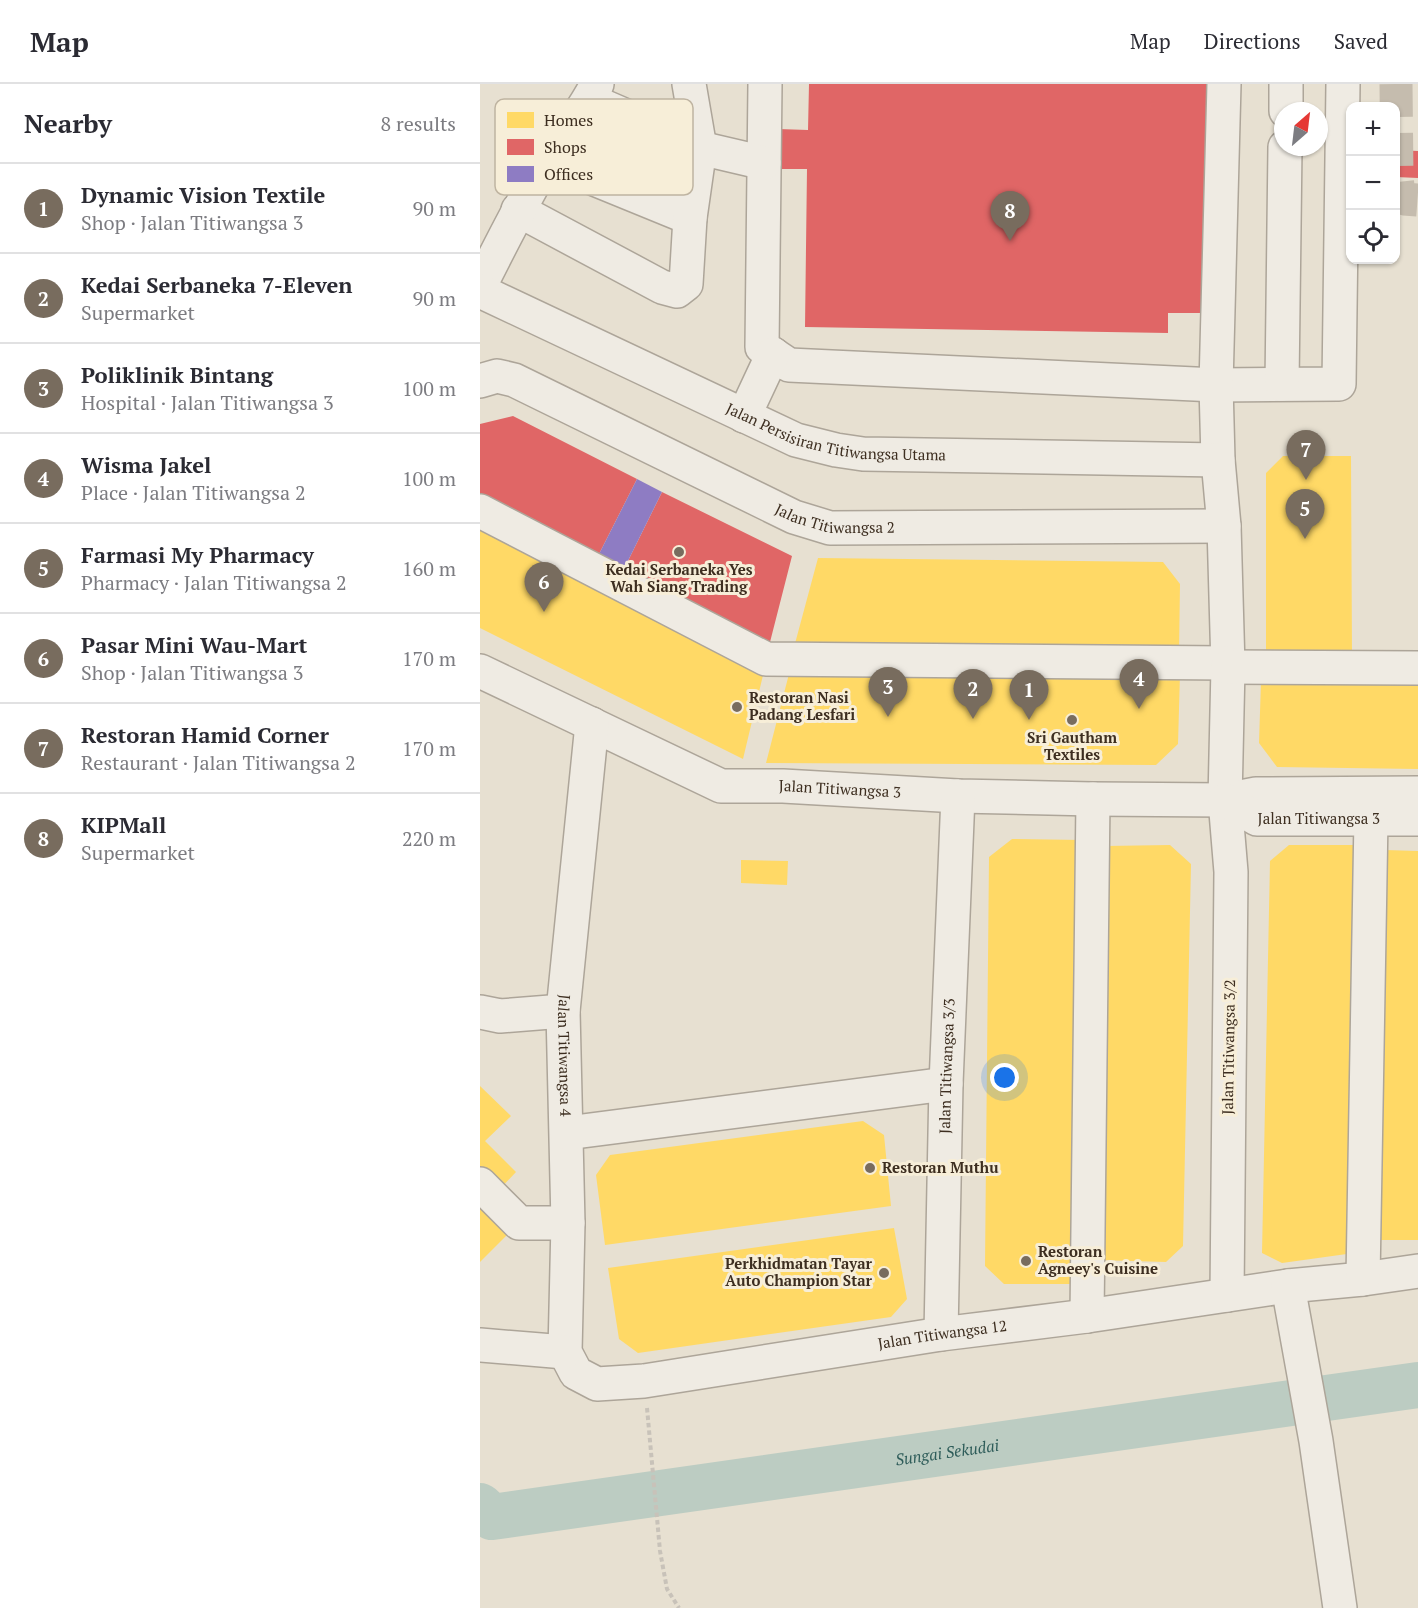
<!DOCTYPE html>
<meta charset="utf-8">
<style>
body{margin:0;font-family:"PT Serif",serif;background:#f7f7f7;color:#2b2b33}
.controls{position:absolute;right:18px;top:18px;display:grid;overflow:hidden;border-radius:12px;box-shadow:0 2px 4px #0004}
.controls button{width:54px;height:54px;display:grid;place-items:center;padding:0;border:0;border-bottom:2px solid #e1e1e2;background:#fff;color:#2b2b33;font:30px sans-serif}
.compass{position:absolute;left:794px;top:18px;width:54px;height:54px;border-radius:50%;background:#fff;box-shadow:0 2px 4px #0004;rotate:28deg}
.you{position:absolute;left:525px;top:994px;width:21px;height:21px;margin:-15px;border:4px solid #fff;border-radius:50%;background:#1a73e8;box-shadow:0 0 0 9px #1a73e833}
.badge{display:grid;place-items:center;width:39px;height:39px;border-radius:50%;background:#786c5e;color:#fff;font-size:20px;font-weight:700}
.pin{position:absolute;translate:-50% -50px;filter:drop-shadow(0 2px 3px #0008)}
.pin::after{content:'';position:absolute;top:32px;width:21px;height:18px;background:inherit;clip-path:polygon(0 0,100% 0,50% 100%)}
.list{margin:0;padding:0;list-style:none}
h2{display:flex;justify-content:space-between;align-items:center;height:78px;margin:0;padding:0 24px;font-size:26px}
h2 small{font-size:20px;font-weight:400;color:#7c7c81}
.list li{display:grid;grid-template-columns:39px 1fr auto;gap:18px;align-items:center;box-sizing:border-box;height:90px;padding:0 24px;border-top:2px solid #e1e1e2}
.list b{display:block;font-size:22px;white-space:nowrap}
.list p{margin:0;font-size:20px;white-space:nowrap;color:#7c7c81}
.list em{font-size:20px;font-style:normal;color:#7c7c81}
.icon{flex:none;width:33px;height:33px;fill:none;stroke:currentColor;stroke-width:2;stroke-linecap:round;stroke-linejoin:round}
.map{position:relative;flex:none;width:938px;height:1524px;overflow:hidden}
header{display:flex;align-items:center;gap:36px;box-sizing:border-box;height:84px;padding:0 30px;background:#fff;border-bottom:2px solid #e1e1e2}
header strong{font-size:28px}
nav{display:flex;gap:33px;margin-inline-start:auto;font-size:21px}
main{display:flex}
aside{flex:1;background:#fff}
.map>svg:first-child{display:block}
</style>
<header>
<strong>Map</strong>
<nav><a>Map</a><a>Directions</a><a>Saved</a></nav>
</header>
<main>
<aside>
<h2>Nearby<small>8 results</small></h2>
<ul class="list">
<li><span class="badge">1</span><div><b>Dynamic Vision Textile</b><p>Shop · Jalan Titiwangsa 3</p></div><em>90 m</em></li>
<li><span class="badge">2</span><div><b>Kedai Serbaneka 7-Eleven</b><p>Supermarket</p></div><em>90 m</em></li>
<li><span class="badge">3</span><div><b>Poliklinik Bintang</b><p>Hospital · Jalan Titiwangsa 3</p></div><em>100 m</em></li>
<li><span class="badge">4</span><div><b>Wisma Jakel</b><p>Place · Jalan Titiwangsa 2</p></div><em>100 m</em></li>
<li><span class="badge">5</span><div><b>Farmasi My Pharmacy</b><p>Pharmacy · Jalan Titiwangsa 2</p></div><em>160 m</em></li>
<li><span class="badge">6</span><div><b>Pasar Mini Wau-Mart</b><p>Shop · Jalan Titiwangsa 3</p></div><em>170 m</em></li>
<li><span class="badge">7</span><div><b>Restoran Hamid Corner</b><p>Restaurant · Jalan Titiwangsa 2</p></div><em>170 m</em></li>
<li><span class="badge">8</span><div><b>KIPMall</b><p>Supermarket</p></div><em>220 m</em></li>
</ul>
</aside>
<div class="map">
<svg width="938" height="1524" viewBox="0 0 938 1524">
<rect width="100%" height="100%" fill="#e7e0d1"/>
<path fill="#ffd966" d="M 803,372 L 871,372 L 872,572 L 786,572 L 786,389 Z
M 0,444 L 284,587 L 263,675 L 0,544 Z
M 338,474 L 683,478 L 700,500 L 699,571 L 313,567 Z
M 310,586 L 700,590 L 698,660 L 676,681 L 286,679 Z
M 938,596 L 938,685 L 797,683 L 779,659 L 781,597 Z
M 532,755 L 602,756 L 599,1200 L 524,1200 L 505,1182 L 509,773 Z
M 690,761 L 711,780 L 703,1162 L 686,1178 L 616,1176 L 625,762 Z
M 809,761 L 880,761 L 874,1169 L 802,1179 L 782,1169 L 790,777 Z
M 905,766 L 938,767 L 938,1156 L 897,1156 Z
M 261,776 L 308,777 L 307,801 L 261,799 Z
M 0,1002 L 31,1032 L 5,1057 L 36,1088 L 18,1107 L 0,1089 Z
M 383,1037 L 404,1051 L 411,1122 L 125,1161 L 116,1091 L 130,1071 Z
M 0,1123 L 28,1150 L 0,1178 Z
M 414,1144 L 427,1215 L 411,1233 L 158,1269 L 139,1255 L 128,1184 Z"/>
<path fill="#e06666" d="M 329,0 L 735,0 L 733,229 L 688,229 L 688,249 L 325,243 L 327,85 L 297,85 L 298,45 L 328,46 Z
M 916,66 L 938,67 L 938,94 L 916,93 Z
M 33,332 L 157,395 L 116,476 L 0,417 L 0,340 Z
M 182,408 L 312,472 L 289,562 L 142,489 Z"/>
<path fill="#8e7cc3" d="M 157,395 L 182,408 L 142,489 L 116,476 Z"/>
<g fill="none" stroke-linecap="round" stroke-linejoin="round">
<path stroke="#bcccc2" stroke-width="46" id="s1" d="M 0,1422 L 12,1433 L 938,1301"/>
<path stroke="#c5bcae" stroke-width="33" stroke-dasharray="33 16" stroke-linecap="butt" d="M 916,0 L 917,93 L 919,111 L 924,115 L 938,116"/>
<defs>
<g id="minor">
<path d="M 285,0 L 282,263 L 309,281 L 736,301 L 859,300 L 863,0"/>
<path d="M 744,0 L 736,301 L 738,376 L 744,442 L 748,583 L 745,716 L 751,788 L 747,1211"/>
<path d="M 109,16 L 220,64 L 284,79"/>
<path d="M 806,27 L 806,0"/>
<path d="M 68,76 L 210,134"/>
<path d="M 38,126 L 182,203 L 197,207 L 206,200 L 210,134 L 220,64 L 209,0"/>
<path d="M 0,202 C 21,160 42,118 66,78 C 83,52 103,28 117,0"/>
<path id="s2" d="M 0,207 L 316,356 L 356,366 L 383,370 L 738,376"/>
<path id="s3" d="M 0,297 L 17,292 L 34,296 L 314,433 L 350,444 L 744,442"/>
<path d="M 802,300 L 805,63"/>
<path d="M 264,332 L 293,270"/>
<path d="M 0,427 L 286,575 L 747,579"/>
<path d="M 748,583 L 938,584"/>
<path id="s4" d="M 0,587 L 241,702 L 303,702 L 478,712 L 613,715 L 745,716 L 776,710 L 938,709"/>
<path id="s5" d="M 112,640 L 83,927 L 88,1139 L 85,1268 L 96,1289 L 117,1300 L 164,1297 L 461,1250 L 607,1232 L 808,1202 L 883,1195 L 938,1187"/>
<path id="s6" d="M 745,716 L 777,735 L 938,735"/>
<path d="M 0,928 L 20,932 L 83,927"/>
<path d="M 87,1049 L 466,1000"/>
<path d="M 0,1100 L 39,1139 L 88,1139"/>
<path d="M 883,1195 L 891,734"/>
<path d="M 808,1202 L 836,1357 L 860,1524"/>
<path d="M 607,1232 L 613,715"/>
<path id="s7" d="M 461,1250 L 466,1000 L 478,712"/>
<path d="M 0,1261 L 85,1268"/>
</g>
</defs>
<use href="#minor" stroke="#ada599" stroke-width="36"/>
<path stroke="#c8c2b9" stroke-width="4" stroke-dasharray="4.5 3" stroke-linecap="butt" d="M 167,1324 L 180,1467 L 187,1505 L 199,1524"/>
<use href="#minor" stroke="#efebe3" stroke-width="33"/>
</g>
<g fill="#786c5e" stroke="#f7eed8" stroke-width="2">
<circle cx="199" cy="468" r="6"/>
<circle cx="257" cy="623" r="6"/>
<circle cx="592" cy="636" r="6"/>
<circle cx="390" cy="1084" r="6"/>
<circle cx="546" cy="1177" r="6"/>
<circle cx="404" cy="1189" r="6"/>
</g>
<g text-anchor="middle" stroke-width="6" stroke-linejoin="round" paint-order="stroke">
<g font-size="15" fill="#3d2e20" stroke="#f7eed8">
<text dy="5" stroke="none"><textPath href="#s2" startOffset="387">Jalan Persisiran Titiwangsa Utama</textPath></text>
<text dy="5" stroke="none"><textPath href="#s3" startOffset="388">Jalan Titiwangsa 2</textPath></text>
<text dy="5" stroke="none"><textPath href="#s4" startOffset="386">Jalan Titiwangsa 3</textPath></text>
<text dy="5" stroke="none"><textPath href="#s6" startOffset="99">Jalan Titiwangsa 3</textPath></text>
<text transform="translate(749 963) rotate(-89)" y="5">Jalan Titiwangsa 3/2</text>
<text dy="5" stroke="none"><textPath href="#s5" startOffset="333">Jalan Titiwangsa 4</textPath></text>
<text dy="5" stroke="none"><textPath href="#s7" startOffset="268">Jalan Titiwangsa 3/3</textPath></text>
<text dy="5" stroke="none"><textPath href="#s5" startOffset="1026">Jalan Titiwangsa 12</textPath></text>
</g>
<g font-size="15" font-weight="bold" fill="#3d2e20" stroke="#f7eed8" text-anchor="start">
<text x="199" y="491" text-anchor="middle">Kedai Serbaneka Yes<tspan x="199" dy="17">Wah Siang Trading</tspan></text>
<text x="269" y="619">Restoran Nasi<tspan x="269" dy="17">Padang Lesfari</tspan></text>
<text x="592" y="659" text-anchor="middle">Sri Gautham<tspan x="592" dy="17">Textiles</tspan></text>
<text x="402" y="1089">Restoran Muthu</text>
<text x="558" y="1173">Restoran<tspan x="558" dy="17">Agneey's Cuisine</tspan></text>
<text x="392" y="1185" text-anchor="end">Perkhidmatan Tayar<tspan x="392" dy="17">Auto Champion Star</tspan></text>
</g>
<g font-size="16" font-style="italic" fill="#2f5d5a" stroke="#f7eed8">
<text dy="6" stroke="none"><textPath href="#s1" startOffset="476">Sungai Sekudai</textPath></text>
</g>
</g>
<rect x="15" y="15" width="198" height="96" rx="9" fill="#f7eed8" stroke="#bfb4a1" stroke-width="1.5"/>
<rect x="27" y="28" width="27" height="16" fill="#ffd966"/>
<rect x="27" y="55" width="27" height="16" fill="#e06666"/>
<rect x="27" y="82" width="27" height="16" fill="#8e7cc3"/>
<g font-size="16" fill="#3d2e20">
<text x="64" y="42">Homes</text>
<text x="64" y="69">Shops</text>
<text x="64" y="96">Offices</text>
</g>
</svg>
<div class="controls">
<button>+</button>
<button>−</button>
<button><svg class="icon" aria-label="locate" viewBox="0 0 24 24"><circle cx="12" cy="12" r="6"/><path d="M12 2v4M12 18v4M2 12h4M18 12h4"/></svg></button>
</div>
<svg class="compass" viewBox="-18 -18 36 36"><path d="M0-13l5 13h-10z" fill="#e53935"/><path d="M0 13l5-13h-10z" fill="#7c7c81"/></svg>
<div class="you"></div>
<div class="pin badge" style="left:549px;top:636px">1</div>
<div class="pin badge" style="left:493px;top:635px">2</div>
<div class="pin badge" style="left:408px;top:633px">3</div>
<div class="pin badge" style="left:659px;top:625px">4</div>
<div class="pin badge" style="left:825px;top:455px">5</div>
<div class="pin badge" style="left:64px;top:528px">6</div>
<div class="pin badge" style="left:826px;top:396px">7</div>
<div class="pin badge" style="left:530px;top:157px">8</div>
</div>
</main>
